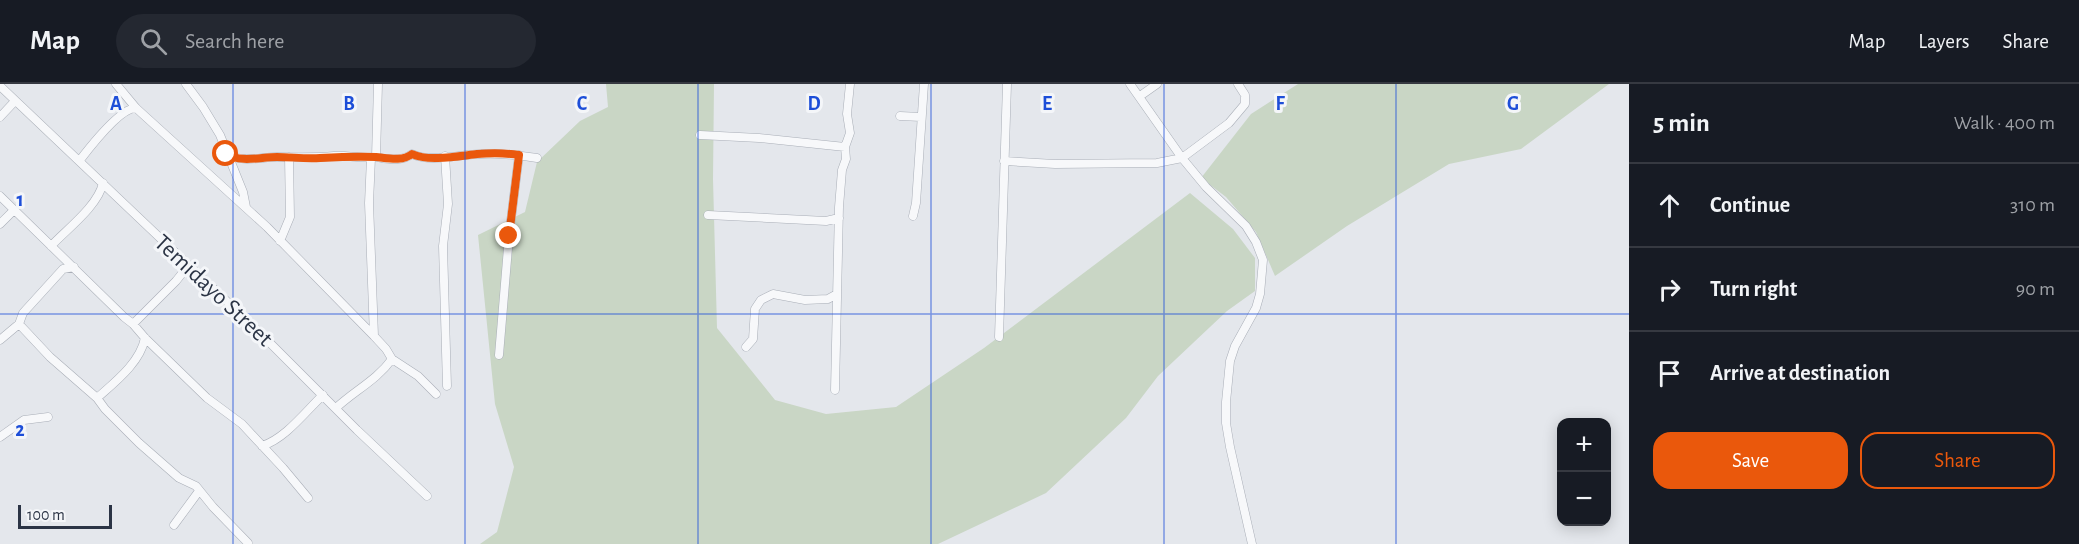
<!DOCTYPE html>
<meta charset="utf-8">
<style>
body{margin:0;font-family:"Alegreya Sans",sans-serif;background:#242831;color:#f1f3f6}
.controls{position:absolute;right:18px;bottom:18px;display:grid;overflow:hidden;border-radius:12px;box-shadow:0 3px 15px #0003}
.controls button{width:54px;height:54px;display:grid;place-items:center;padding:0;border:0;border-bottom:2px solid #363941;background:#171b24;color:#f1f3f6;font:30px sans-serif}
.scale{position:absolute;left:18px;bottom:15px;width:94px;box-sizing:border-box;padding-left:6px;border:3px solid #2b3445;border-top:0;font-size:16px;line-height:21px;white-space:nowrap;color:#2b3445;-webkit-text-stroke:4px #f4f6f9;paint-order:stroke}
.stop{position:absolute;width:18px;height:18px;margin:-14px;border:4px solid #ea580c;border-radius:50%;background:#fff}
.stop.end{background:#ea580c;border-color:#fff;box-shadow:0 2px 6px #0008}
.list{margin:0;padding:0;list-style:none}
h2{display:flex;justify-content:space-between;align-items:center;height:78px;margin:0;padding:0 24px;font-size:26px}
h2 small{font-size:20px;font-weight:400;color:#9ea1a6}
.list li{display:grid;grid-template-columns:39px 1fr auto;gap:18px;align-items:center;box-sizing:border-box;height:84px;padding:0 24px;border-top:2px solid #363941}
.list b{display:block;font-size:22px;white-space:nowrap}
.list em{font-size:20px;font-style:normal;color:#9ea1a6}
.actions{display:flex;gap:12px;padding:18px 24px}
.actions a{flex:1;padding:14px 0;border:2px solid #ea580c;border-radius:18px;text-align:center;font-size:21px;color:#ea580c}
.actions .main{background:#ea580c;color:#fff}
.icon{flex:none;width:33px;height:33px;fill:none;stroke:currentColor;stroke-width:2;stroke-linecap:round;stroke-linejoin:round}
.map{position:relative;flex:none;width:1629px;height:460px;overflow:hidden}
header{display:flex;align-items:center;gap:36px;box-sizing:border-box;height:84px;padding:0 30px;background:#171b24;border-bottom:2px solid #363941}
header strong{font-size:28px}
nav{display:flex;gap:33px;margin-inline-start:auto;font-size:21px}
.search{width:420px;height:54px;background:#242831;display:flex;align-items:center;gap:15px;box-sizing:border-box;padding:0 21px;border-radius:33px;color:#9ea1a6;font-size:22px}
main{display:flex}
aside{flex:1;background:#171b24}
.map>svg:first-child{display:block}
</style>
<header>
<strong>Map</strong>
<div class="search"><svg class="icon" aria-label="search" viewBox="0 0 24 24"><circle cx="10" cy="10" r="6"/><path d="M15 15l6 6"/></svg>Search here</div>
<nav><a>Map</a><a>Layers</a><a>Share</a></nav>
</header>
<main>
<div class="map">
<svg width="1629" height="460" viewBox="0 0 1629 460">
<rect width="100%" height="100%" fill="#e4e7ec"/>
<path fill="#c9d6c5" d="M 606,0 L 714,0 L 713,95 L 717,244 L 775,316 L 826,330 L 896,323 L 984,264 L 1190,109 L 1233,145 L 1255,174 L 1255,207 L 1227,227 L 1158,292 L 1126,334 L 1046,409 L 938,460 L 480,460 L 497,448 L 514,383 L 495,320 L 478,151 L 525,128 L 537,78 L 580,37 L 608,23 Z
M 1298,0 L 1609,0 L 1521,65 L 1449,80 L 1347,142 L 1275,192 L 1256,148 L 1226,113 L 1201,94 L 1251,30 Z"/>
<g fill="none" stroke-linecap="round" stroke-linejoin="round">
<defs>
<path id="minor" d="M 116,0 L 136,24 L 267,143 L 374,252
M 186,0 L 203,23 L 220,51 L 243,108 L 246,123
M 1130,0 L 1182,74 L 1206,103 L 1246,142 L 1256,158 L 1263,176 L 1260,210 L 1256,224 L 1235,262 L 1230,277 L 1226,318 L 1226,339 L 1230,363 L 1252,460
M 0,2 L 257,246 L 357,346 L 427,412
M 1140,12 L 1157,0
M 900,32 L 921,33
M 0,33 L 15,17
M 700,51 L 759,54 L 845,63
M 227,70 C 242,79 261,73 277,73 C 296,73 315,74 334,72 C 348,71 362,75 376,73 L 378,0
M 445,72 L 448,120 L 443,162 L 447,302
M 376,73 C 387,76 403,77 412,70 C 430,79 461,70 481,70 C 500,69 518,71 537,74
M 371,74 L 369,119 L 374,252 L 386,265 L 392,275 L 418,292 L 436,310
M 80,76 C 90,63 120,24 136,24
M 1004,77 L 1055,80 L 1157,79 L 1182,74 L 1229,39 L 1245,20 L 1245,11 L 1238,0
M 0,112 L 124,233 L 133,240 L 145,254 L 207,314 L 242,340 L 283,384 L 308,414
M 708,131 L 826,137 L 839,134
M 913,132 L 916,119 L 924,0
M 0,140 L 14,126
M 280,157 L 290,133 L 289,73
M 51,162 C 67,145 98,122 103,99
M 19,240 L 50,273 L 97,314 L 105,325 L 139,359 L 179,394 L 196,402 L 213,423 L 248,459
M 133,240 L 176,197 L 188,182
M 999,253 L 1007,0
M 0,256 L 19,240 L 23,229 L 63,185 L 74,183
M 746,263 L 753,255 L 755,225 L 761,216 L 773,210 L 805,216 L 828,215 L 837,210
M 499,271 L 509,152 L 519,71
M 835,306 L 839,123 L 842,86 L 846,75 L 845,63 L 850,49 L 847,30 L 850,0
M 97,314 C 115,298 140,279 145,254
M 336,324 C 354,307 377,296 392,275
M 0,353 L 24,336 L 48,333
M 262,362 C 286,354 305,328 323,311
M 174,441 L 199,407"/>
</defs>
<use href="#minor" stroke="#a9aeb7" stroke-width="9"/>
<use href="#minor" stroke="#f7f8fa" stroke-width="8"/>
</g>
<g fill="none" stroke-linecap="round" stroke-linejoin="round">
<path stroke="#ea580c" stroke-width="8" d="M 226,70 C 242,79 260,73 277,73 C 291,73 305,75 320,74 C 338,73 357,72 376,73 C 387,74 402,78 412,70 C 428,78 459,72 477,70 C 491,69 506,69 519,71 L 509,152"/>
</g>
<path fill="none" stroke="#1d4ed8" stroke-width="1.5" stroke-opacity="0.55" d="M 233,0 L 233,460M 465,0 L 465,460M 698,0 L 698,460M 931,0 L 931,460M 1164,0 L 1164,460M 1396,0 L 1396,460M 0,230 L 1629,230"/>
<g text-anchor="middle" stroke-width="6" stroke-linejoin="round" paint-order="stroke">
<g font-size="24" fill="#2b3445" stroke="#f4f6f9">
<text transform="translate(214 206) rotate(43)" y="8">Temidayo Street</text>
</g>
</g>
<g font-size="20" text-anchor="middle" font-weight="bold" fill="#1d4ed8" stroke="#f4f6f9" stroke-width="6" stroke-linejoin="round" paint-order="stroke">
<text x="116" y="26">A</text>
<text x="349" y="26">B</text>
<text x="582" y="26">C</text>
<text x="814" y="26">D</text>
<text x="1047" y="26">E</text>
<text x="1280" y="26">F</text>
<text x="1513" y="26">G</text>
<text x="20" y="122">1</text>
<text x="20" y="352">2</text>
</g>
</svg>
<div class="controls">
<button>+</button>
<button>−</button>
</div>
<div class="scale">100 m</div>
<div class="stop" style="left:226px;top:70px"></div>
<div class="stop end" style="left:509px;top:152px"></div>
</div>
<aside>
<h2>5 min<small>Walk · 400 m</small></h2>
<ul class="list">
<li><svg class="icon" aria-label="ahead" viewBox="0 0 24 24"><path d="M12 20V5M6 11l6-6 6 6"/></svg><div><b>Continue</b></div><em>310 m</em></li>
<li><svg class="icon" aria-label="right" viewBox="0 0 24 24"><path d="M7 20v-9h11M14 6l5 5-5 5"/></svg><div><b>Turn right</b></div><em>90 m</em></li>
<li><svg class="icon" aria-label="arrive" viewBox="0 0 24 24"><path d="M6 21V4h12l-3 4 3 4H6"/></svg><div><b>Arrive at destination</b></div></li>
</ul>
<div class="actions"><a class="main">Save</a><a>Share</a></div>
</aside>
</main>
